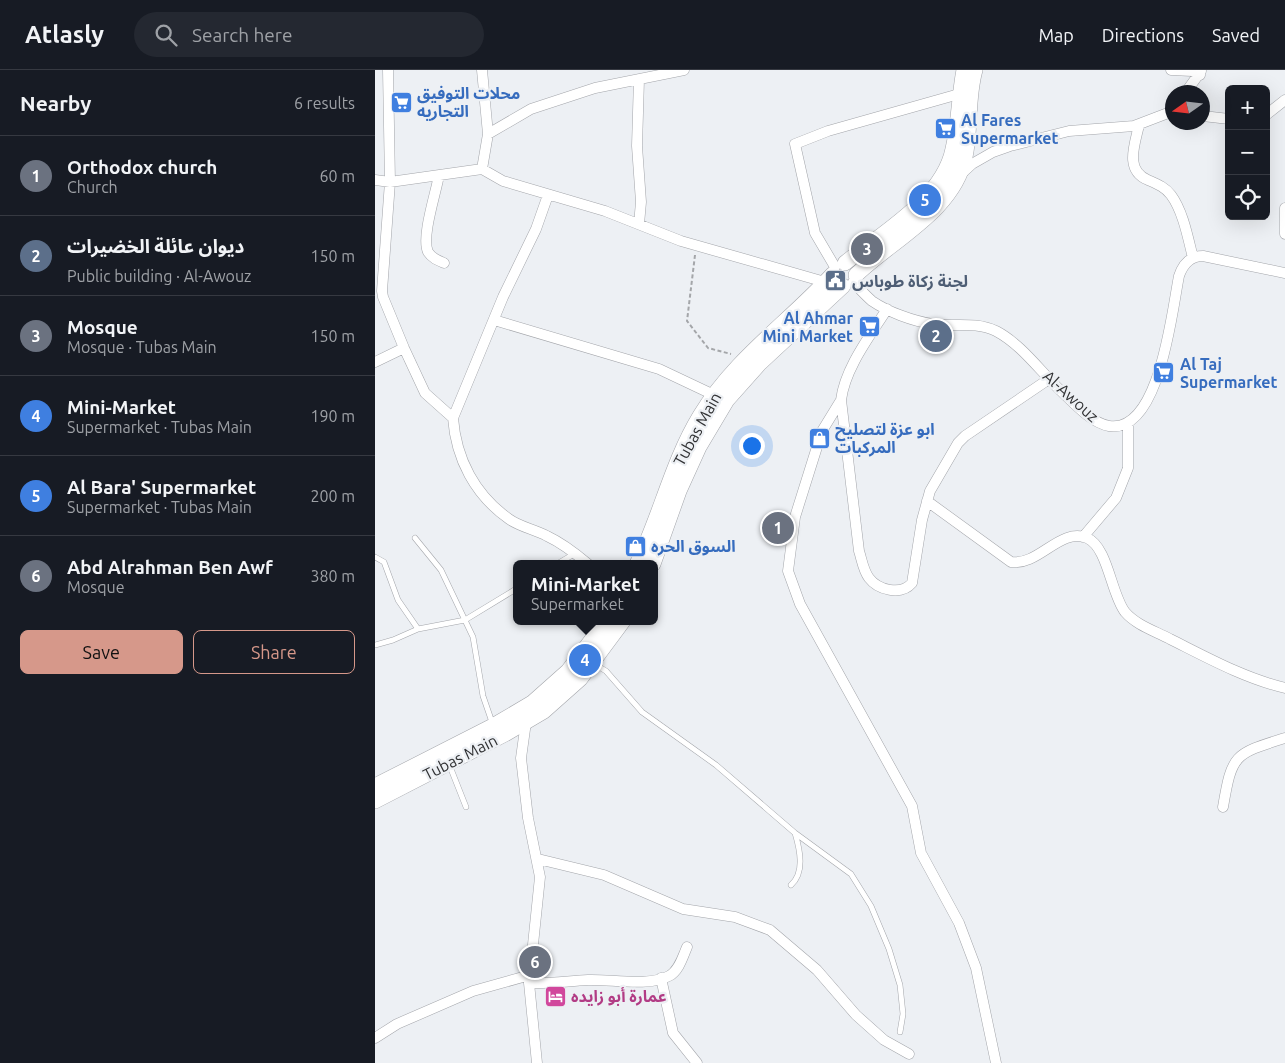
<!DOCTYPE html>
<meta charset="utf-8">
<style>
body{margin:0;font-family:Ubuntu,"Noto Sans Arabic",sans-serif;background:#242831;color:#f1f3f6}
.controls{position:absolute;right:15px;top:15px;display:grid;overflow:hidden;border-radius:8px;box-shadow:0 5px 20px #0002}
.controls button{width:45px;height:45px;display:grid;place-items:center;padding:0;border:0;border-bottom:1px solid #363941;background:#171b24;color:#f1f3f6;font:25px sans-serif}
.compass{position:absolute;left:790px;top:15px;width:45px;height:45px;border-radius:50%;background:#171b24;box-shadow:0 5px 20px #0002;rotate:256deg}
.you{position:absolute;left:376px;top:375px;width:18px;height:18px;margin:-12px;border:4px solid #fff;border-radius:50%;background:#1a73e8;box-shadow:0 0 0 8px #1a73e833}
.badge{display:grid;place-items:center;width:32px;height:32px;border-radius:50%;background:#d6988a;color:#fff;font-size:16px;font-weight:700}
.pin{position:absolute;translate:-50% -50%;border:2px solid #fff;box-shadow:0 1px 5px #0006}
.popup{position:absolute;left:138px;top:490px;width:145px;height:65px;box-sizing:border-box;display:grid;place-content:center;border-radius:8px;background:#171b24;filter:drop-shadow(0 1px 4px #0005);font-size:16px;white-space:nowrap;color:#9ea1a6}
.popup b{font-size:19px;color:#f1f3f6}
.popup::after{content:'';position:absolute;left:50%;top:100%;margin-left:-10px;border:10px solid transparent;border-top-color:#171b24}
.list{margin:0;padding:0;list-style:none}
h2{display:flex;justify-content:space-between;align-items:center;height:65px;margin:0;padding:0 20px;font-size:21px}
h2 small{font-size:16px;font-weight:400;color:#9ea1a6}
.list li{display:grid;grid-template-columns:32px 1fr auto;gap:15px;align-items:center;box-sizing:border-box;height:80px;padding:0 20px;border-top:1px solid #363941}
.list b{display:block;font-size:19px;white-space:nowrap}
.list p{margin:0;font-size:16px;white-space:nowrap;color:#9ea1a6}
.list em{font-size:16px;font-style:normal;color:#9ea1a6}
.actions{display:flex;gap:10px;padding:15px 20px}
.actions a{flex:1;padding:11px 0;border:1px solid #d6988a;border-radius:8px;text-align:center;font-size:18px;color:#d6988a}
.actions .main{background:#d6988a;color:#111}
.icon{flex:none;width:28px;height:28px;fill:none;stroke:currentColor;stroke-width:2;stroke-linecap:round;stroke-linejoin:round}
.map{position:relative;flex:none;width:910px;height:993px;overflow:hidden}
header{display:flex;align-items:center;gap:30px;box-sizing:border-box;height:70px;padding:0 25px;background:#171b24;border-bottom:1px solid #363941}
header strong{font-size:24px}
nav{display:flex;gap:28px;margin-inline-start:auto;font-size:18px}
.search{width:350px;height:45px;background:#242831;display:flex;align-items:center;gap:12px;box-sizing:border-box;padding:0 18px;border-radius:28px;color:#9ea1a6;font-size:19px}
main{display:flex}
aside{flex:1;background:#171b24}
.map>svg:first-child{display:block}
</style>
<header>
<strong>Atlasly</strong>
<div class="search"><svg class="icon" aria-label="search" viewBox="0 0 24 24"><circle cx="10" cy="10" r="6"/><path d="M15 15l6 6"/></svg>Search here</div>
<nav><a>Map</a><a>Directions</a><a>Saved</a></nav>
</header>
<main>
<aside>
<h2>Nearby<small>6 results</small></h2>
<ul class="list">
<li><span class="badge" style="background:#6b7280">1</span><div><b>Orthodox church</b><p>Church</p></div><em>60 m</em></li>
<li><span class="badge" style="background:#5c6f8a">2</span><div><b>ديوان عائلة الخضيرات</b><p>Public building · Al-Awouz</p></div><em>150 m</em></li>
<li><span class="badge" style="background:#6b7280">3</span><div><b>Mosque</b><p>Mosque · Tubas Main</p></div><em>150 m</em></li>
<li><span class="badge" style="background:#3f7fe0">4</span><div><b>Mini-Market</b><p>Supermarket · Tubas Main</p></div><em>190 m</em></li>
<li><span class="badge" style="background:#3f7fe0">5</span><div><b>Al Bara' Supermarket</b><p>Supermarket · Tubas Main</p></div><em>200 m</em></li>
<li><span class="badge" style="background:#6b7280">6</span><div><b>Abd Alrahman Ben Awf</b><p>Mosque</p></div><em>380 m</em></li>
</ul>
<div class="actions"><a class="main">Save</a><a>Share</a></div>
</aside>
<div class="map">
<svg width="910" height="993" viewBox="0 0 910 993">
<rect width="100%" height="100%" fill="#edf0f4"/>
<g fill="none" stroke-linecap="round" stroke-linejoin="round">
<defs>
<path id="lane" d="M 40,468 L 66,500 L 98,567 L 108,626 L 118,655
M 0,487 L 9,492 L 23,530 L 43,559 L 90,550 L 141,519
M 182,494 L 199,484
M 0,575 L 18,570 L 43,559
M 219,594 L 231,601 L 267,642 L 341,695 L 420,763 L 476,804 L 496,836 L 514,879 L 525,915 L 528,944 L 525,962
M 74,694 L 91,737
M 416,815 C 430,803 425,780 420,763"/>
<path id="street" d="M 13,0 L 15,112 L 7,221 L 8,227 L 29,278 L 50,323 L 78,348 C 81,389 100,425 134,449 C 145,457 159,459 172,466 C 187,473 200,483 213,494
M 107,0 L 113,64 L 107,99
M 796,0 L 817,1 L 825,5
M 811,22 L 826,1
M 891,45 L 910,30
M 828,46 L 854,49
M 764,55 C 760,74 749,100 773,110 C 782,114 790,117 796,125 C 808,141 813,168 818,188
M 113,64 L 156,39 L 220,18 L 309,0
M 64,105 C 61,123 46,167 53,182 C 57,188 62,190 69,193
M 585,105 L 597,94 L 618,82 L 635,76 L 694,61 L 759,56 L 793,43 L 798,37
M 0,110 L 15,112 L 107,99 L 128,111 L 230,141 L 306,171 L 450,212
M 910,138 L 910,164
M 264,154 L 266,132 L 262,76 L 264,9
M 460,197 L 440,163 L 420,74 L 453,61 L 584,24
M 478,212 C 484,218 490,225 497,231 C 513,242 538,251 557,254 C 579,257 600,251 621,261 C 646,274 665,301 685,320 C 698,332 716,353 734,356 C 785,364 797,240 804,206 C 808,194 815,186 828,186 L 910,203
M 512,239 C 495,266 470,298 466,330 L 484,481 C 487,490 488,500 494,508 C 503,520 526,526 537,513 L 547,450 L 555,421 L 583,373 L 590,366 L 674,309
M 119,250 L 284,299 L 339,325
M 0,292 L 29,278
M 466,330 L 447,361 L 420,447 L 413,501 L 425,534 L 537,736 L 546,783 L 584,853 L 601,898 L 621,993
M 78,348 L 128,227 L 161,159 L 173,125
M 552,431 L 636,492 C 664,496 685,457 712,468 C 733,477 736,524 750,542 C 761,555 780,561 795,569 C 833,588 869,608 910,618
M 708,467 L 741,428 L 753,398 L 753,353
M 149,648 L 151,652 L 146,688 L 153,748 L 165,807 L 154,913 L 162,993
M 848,737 C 857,684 859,684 910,668
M 163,789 L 229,805 L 308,839 L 360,847 L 395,860 L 442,900 L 481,945 L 509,970 L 534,984
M 286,908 L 298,963 L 322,993
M 154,913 C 174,914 193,911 213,910 C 236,909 273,917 294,906 C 304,901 308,886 312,877
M 0,968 L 22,954 L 98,921 L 155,905"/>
<path id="primary" d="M 470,193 C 507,163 568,129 578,79 C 584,53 584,26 589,0
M 481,205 C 517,170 579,141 590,87 C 596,59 592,28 600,0
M 262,494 C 286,445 297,392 325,346 C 359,289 414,252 458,204
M 278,494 L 304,421 L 324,377 L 352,330 L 384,294 L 468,216
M 0,716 L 118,656 L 157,633 L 193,601 L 231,551
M 0,731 L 130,664 L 169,641 L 205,609 L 248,551"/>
</defs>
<use href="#lane" stroke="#a3a5aa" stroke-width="6"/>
<use href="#street" stroke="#a3a5aa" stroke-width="11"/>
<use href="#primary" stroke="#a3a5aa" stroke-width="16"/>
<path stroke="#a4a6a9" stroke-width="2" stroke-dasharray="4 2.5" stroke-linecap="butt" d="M 320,185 L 312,251 L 333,278 L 356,284"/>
<use href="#lane" stroke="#fff" stroke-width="5"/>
<use href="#street" stroke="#fff" stroke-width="10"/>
<use href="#primary" stroke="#fff" stroke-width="15"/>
</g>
<defs>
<symbol id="supermarket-square" viewBox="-11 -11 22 22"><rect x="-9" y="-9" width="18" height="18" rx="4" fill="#3f7fe0" stroke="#edf0f4"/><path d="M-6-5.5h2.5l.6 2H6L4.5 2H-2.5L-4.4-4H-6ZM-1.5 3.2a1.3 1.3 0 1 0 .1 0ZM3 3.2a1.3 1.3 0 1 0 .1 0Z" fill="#fff"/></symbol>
<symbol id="civic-square" viewBox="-11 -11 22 22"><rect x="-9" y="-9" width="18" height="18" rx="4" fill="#5c6f8a" stroke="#edf0f4"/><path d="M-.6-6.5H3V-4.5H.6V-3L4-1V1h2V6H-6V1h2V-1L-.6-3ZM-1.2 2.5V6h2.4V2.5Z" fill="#fff"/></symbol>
<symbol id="shop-square" viewBox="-11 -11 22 22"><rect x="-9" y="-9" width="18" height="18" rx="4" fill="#3f7fe0" stroke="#edf0f4"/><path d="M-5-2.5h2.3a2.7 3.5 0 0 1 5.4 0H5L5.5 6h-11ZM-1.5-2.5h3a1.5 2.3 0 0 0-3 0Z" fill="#fff"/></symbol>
<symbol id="hotel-square" viewBox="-11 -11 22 22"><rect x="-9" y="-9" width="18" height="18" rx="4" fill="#d1479c" stroke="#edf0f4"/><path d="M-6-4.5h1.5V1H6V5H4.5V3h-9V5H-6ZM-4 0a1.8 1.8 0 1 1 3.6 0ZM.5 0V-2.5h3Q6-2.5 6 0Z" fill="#fff"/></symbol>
</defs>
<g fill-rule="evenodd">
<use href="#supermarket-square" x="14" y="20" width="25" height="25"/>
<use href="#supermarket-square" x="558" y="46" width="25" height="25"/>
<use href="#civic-square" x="448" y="198" width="25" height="25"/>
<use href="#supermarket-square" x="482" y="244" width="25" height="25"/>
<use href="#supermarket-square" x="776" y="290" width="25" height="25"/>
<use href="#shop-square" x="432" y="356" width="25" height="25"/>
<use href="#shop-square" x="248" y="464" width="25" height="25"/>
<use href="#hotel-square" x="168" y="914" width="25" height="25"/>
</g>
<g text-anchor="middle" stroke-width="4.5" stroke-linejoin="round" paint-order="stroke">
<g font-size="16" font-weight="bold" fill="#366cbe" stroke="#edf0f4" text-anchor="start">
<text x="42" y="29">محلات التوفيق<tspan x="42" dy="18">التجاريه</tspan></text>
<text x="586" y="56">Al Fares<tspan x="586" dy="18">Supermarket</tspan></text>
<text x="478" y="254" text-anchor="end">Al Ahmar<tspan x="478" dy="18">Mini Market</tspan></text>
<text x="805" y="300">Al Taj<tspan x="805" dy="18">Supermarket</tspan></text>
<text x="460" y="365">ابو عزة لتصليح<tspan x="460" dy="18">المركبات</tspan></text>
<text x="276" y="482">السوق الحره</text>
</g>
<g font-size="16" font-weight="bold" fill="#4e5e75" stroke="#edf0f4" text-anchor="start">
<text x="477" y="217">لجنة زكاة طوباس</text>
</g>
<g font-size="16" fill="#303133" stroke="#edf0f4">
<text transform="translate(696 326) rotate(42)" y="6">Al-Awouz</text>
<text transform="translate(322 359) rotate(-61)" y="6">Tubas Main</text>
<text transform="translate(85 687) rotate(-27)" y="6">Tubas Main</text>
</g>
<g font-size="16" font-weight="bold" fill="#b23c85" stroke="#edf0f4" text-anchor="start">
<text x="196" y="932">عمارة أبو زايده</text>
</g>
</g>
</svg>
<div class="controls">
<button>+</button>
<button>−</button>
<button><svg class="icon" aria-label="locate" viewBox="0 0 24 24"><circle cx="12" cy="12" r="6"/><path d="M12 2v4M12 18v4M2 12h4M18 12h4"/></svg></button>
</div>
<svg class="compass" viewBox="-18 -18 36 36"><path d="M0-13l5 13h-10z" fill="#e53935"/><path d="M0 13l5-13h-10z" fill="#9ea1a6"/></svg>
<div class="you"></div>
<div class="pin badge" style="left:403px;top:458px;background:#6b7280">1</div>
<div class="pin badge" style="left:561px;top:266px;background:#5c6f8a">2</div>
<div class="pin badge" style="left:492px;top:179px;background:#6b7280">3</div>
<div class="pin badge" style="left:210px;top:590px;background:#3f7fe0">4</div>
<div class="popup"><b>Mini-Market</b>Supermarket</div>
<div class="pin badge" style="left:550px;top:130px;background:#3f7fe0">5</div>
<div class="pin badge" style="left:160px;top:892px;background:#6b7280">6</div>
</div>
</main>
